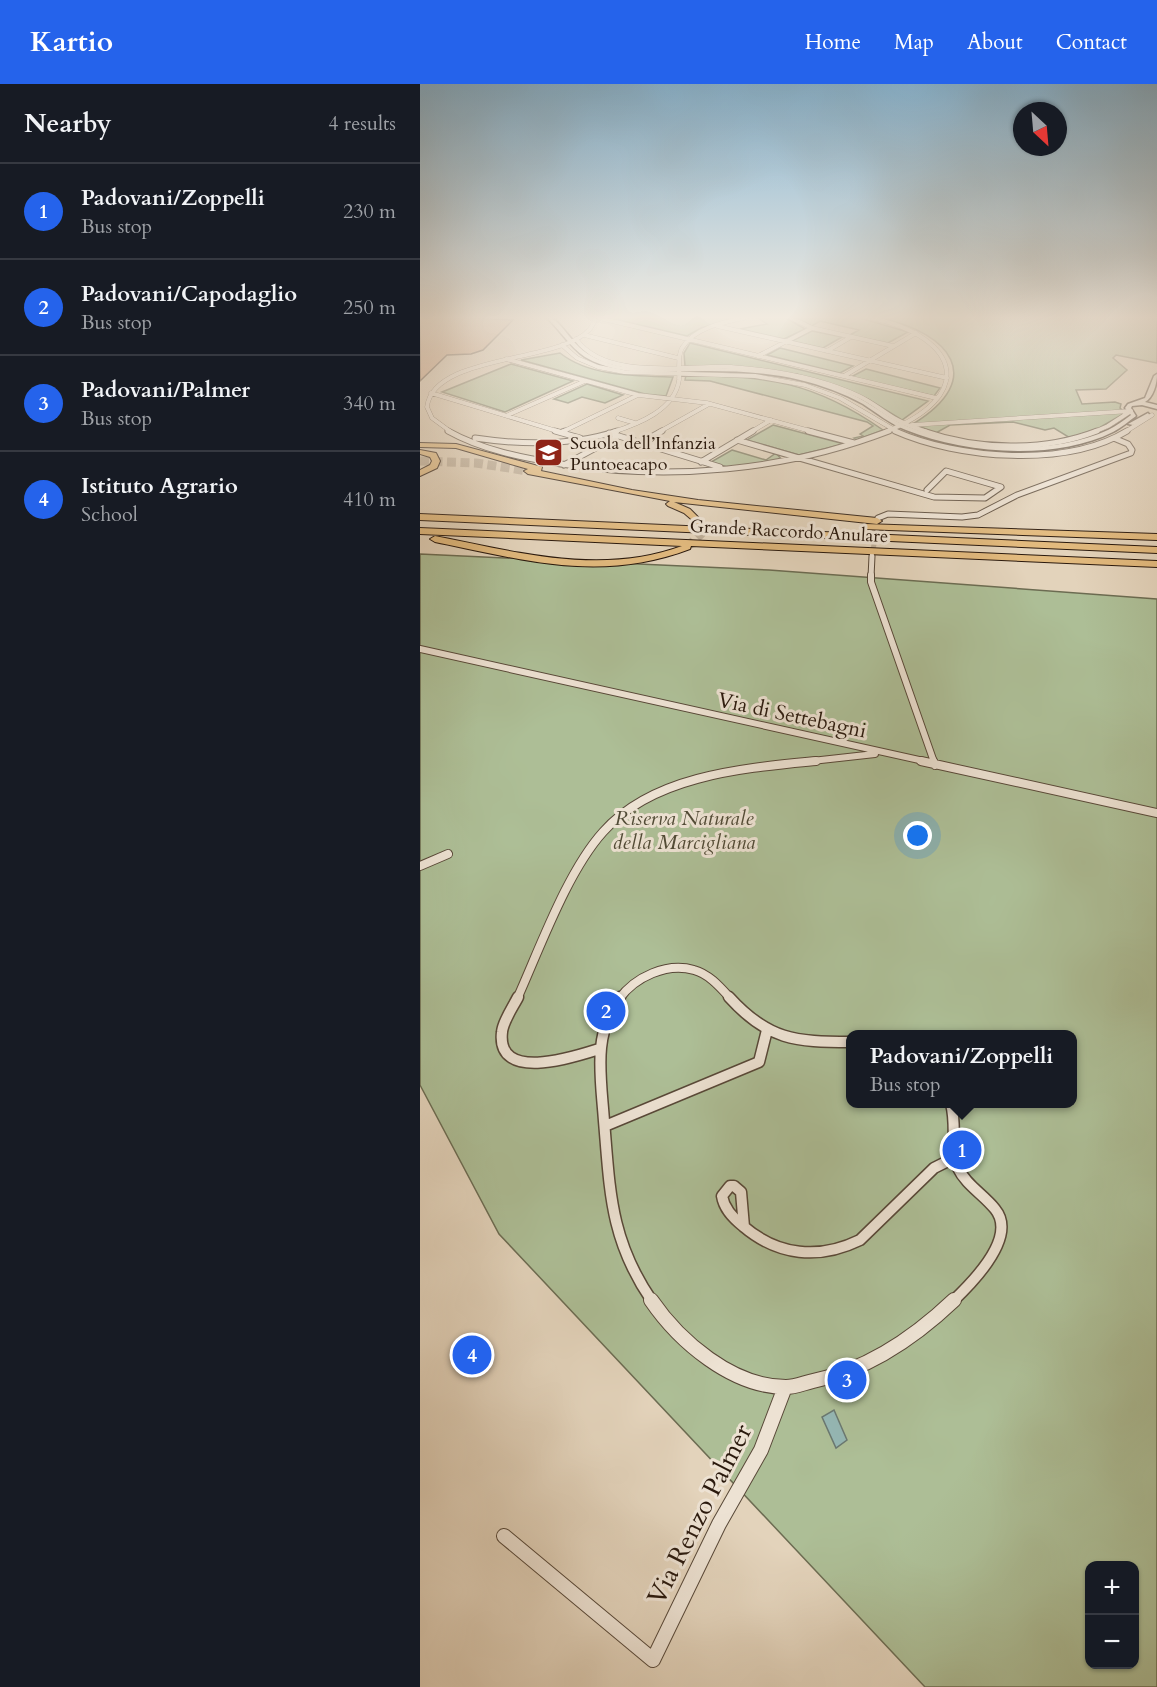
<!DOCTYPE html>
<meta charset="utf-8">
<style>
body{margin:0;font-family:Cardo,serif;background:#242831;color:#f1f3f6}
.controls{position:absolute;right:18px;bottom:18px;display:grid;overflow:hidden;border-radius:12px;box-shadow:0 2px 4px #0004}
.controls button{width:54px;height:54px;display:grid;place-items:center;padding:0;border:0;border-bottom:2px solid #363941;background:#171b24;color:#f1f3f6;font:30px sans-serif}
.compass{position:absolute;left:593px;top:18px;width:54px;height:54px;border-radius:50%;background:#171b24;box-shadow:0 2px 4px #0004;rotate:154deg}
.you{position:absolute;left:498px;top:752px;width:21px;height:21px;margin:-15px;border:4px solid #fff;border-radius:50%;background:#1a73e8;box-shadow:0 0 0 9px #1a73e833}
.badge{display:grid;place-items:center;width:39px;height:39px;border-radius:50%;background:#2563eb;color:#fff;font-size:20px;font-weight:700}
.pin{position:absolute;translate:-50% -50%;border:3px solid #fff;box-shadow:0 2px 6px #0006}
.popup{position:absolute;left:426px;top:946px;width:231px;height:78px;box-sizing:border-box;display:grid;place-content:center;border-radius:12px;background:#171b24;filter:drop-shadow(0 2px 4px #0005);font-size:20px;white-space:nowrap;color:#9ea1a6}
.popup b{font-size:22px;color:#f1f3f6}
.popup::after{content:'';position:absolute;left:50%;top:100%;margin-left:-12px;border:12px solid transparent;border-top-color:#171b24}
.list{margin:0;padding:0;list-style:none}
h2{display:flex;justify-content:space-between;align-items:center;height:78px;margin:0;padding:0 24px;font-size:26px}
h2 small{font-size:20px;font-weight:400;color:#9ea1a6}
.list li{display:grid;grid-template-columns:39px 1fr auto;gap:18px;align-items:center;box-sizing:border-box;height:96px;padding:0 24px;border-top:2px solid #363941}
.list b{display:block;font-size:22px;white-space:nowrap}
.list p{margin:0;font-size:20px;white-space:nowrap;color:#9ea1a6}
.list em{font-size:20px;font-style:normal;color:#9ea1a6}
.map{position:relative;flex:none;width:737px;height:1603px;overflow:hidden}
header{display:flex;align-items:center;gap:36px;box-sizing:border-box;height:84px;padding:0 30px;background:#2563eb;color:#fff}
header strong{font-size:28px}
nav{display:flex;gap:33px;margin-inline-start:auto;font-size:21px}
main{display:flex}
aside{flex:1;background:#171b24}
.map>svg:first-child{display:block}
</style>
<header>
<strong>Kartio</strong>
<nav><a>Home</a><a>Map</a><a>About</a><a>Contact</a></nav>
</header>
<main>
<aside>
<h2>Nearby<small>4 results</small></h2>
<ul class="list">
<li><span class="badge">1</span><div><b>Padovani/Zoppelli</b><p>Bus stop</p></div><em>230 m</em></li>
<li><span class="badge">2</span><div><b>Padovani/Capodaglio</b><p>Bus stop</p></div><em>250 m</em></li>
<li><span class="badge">3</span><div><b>Padovani/Palmer</b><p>Bus stop</p></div><em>340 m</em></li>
<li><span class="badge">4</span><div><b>Istituto Agrario</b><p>School</p></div><em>410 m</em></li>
</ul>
</aside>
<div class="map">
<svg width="737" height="1603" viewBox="0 0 737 1603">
<rect width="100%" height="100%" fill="#e3d3bb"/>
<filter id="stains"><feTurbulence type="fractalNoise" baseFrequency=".00333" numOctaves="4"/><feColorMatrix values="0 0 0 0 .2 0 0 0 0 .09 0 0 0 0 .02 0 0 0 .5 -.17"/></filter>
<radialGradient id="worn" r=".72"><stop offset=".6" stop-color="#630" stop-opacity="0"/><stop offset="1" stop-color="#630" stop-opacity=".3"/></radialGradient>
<path fill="#adbe96" stroke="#6c6c52" stroke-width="1.5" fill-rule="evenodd" d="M 190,234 L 313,234 L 281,244 L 267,252 Z
M 338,234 L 366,234 L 385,245 L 364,255 L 320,245 L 347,240 Z
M 376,234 L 440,234 L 488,248 L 468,259 L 430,251 L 439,246 L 400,237 L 392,242 Z
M 461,234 L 737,234 L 737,279 L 696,271 L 693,274 L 707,286 L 686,305 L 656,306 L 662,320 L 695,318 L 701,320 L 700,324 L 705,329 L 679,344 L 650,354 L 634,344 L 625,346 L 593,338 L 530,341 L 516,349 L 493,340 C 568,294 529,249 461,234 Z
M 392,247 L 422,253 L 403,264 L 372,257 Z
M 270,259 L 508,317 L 482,336 L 448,315 L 377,290 L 265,282 L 264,269 Z
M 360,264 L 433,282 L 420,289 L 347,271 Z
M 140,269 C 170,293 217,292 253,293 L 246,312 L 225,310 L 101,276 Z
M 91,280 L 153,297 L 85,328 L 22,308 Z
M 446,285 L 520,304 L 514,312 L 431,293 Z
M 266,291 C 349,293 393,297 463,346 L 437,356 L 434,354 L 443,352 L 440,350 L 453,342 L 447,338 L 290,297 L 265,296 Z
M 167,300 L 203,311 L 185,319 L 162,313 L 148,319 L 134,315 Z
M 353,341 L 424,360 L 379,371 L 327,356 Z
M 312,366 L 346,376 L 356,369 L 362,376 L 307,383 L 291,378 Z
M 0,470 L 349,486 L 737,515 L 737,1603 L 505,1603 L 79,1150 L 0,1001 ZM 431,950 L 653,950 L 653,1020 L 431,1020 ZM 670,1482 L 714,1482 L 714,1580 L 670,1580 Z"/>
<path fill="#95b7b4" stroke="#6a7871" stroke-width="1.5" d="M 414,1326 L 427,1356 L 416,1364 L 402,1333 Z"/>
<path fill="#d79e78" stroke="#2a190d" stroke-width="1.5" d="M 0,234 L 50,234 L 93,236 L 63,266 L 51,270 L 27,271 L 0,297 Z"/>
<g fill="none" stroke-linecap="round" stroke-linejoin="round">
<path stroke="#beae98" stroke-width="5" stroke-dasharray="5 2" stroke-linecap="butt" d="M 452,472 L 458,437"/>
<path stroke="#beae98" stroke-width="9" stroke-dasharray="9 4.5" stroke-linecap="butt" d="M 0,377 L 56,379 L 108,387
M 267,463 L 281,450 L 278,438"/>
<defs>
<path id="minor-far5" d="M 179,234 L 516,314
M 371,234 L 392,244 L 473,262
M 452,234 C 542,254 556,313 465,348
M 297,242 L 527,294
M 164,251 L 258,274
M 156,255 C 186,297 265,281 311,283 C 355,286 399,293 439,312 C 452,318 462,327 474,334 C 484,340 496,344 507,348
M 142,261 L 157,274 L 178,283 L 204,288 L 335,292 L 385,301 L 420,314 L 478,348
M 407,267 L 431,253
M 338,272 L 392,244
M 86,275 L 218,311 L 287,319 L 394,348
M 424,292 L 496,249
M 11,309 L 140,348
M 88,331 L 165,297
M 198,334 L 215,339
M 492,341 L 711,327
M 31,348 L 12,334 L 7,323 C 13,270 139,279 169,246 C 172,243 174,238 176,234
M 142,348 L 218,311
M 193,348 C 218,340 255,326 259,296 C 260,285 257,273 262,264 C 274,244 304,238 324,234
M 239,348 L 289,320
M 331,348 L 351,336
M 674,348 L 688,342 L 711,327
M 705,348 L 732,331"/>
<path id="minor-far4" d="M 28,347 C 62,366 103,374 141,380 C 251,397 365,387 469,347
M 135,347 L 160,354
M 388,347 L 434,359
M 475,347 C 538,375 646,384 707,347
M 503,347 C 558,366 623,368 677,347
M 142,348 L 145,347
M 189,349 L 300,383
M 55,354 C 102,361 152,362 197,347
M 317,356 L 514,413 L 565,414 L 581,403 L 526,387 L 507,406
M 220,359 L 242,347
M 281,378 L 333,347
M 144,381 L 198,352
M 458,434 L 468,430 L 542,433 L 558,431 L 597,411 L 711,369 L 712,366 L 708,360 L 696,355
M 451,493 L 452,472"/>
<path id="minor-far3" d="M 451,491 L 451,498 L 514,678
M 0,565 L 508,678
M 383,678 L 455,670"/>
<path id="minor-far2" d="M 501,677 L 737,729
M 513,677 L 515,681
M 0,782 L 28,770
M 97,915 C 120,864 147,788 183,748 C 233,691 325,684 396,677
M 199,915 C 215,893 247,878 274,886 C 289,890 300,903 311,915"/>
<path id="minor-far1" d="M 98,913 C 93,923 83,937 82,948 C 76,999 154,973 179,965
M 200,913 C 172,951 181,993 184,1037 C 190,1107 190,1156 232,1217
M 309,913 C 348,956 375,958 431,958
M 531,1020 C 537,1041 530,1064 538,1084 C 546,1101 563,1110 575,1125 C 598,1153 553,1198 533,1217
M 185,1042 L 339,978 L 347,946
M 324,1143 L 321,1108 L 314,1102 L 310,1102 L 302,1112 C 304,1125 313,1134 323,1142 C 358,1172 399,1176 440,1156 L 514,1084 L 536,1073"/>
<path id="minor" d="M 231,1216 C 259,1257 312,1303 366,1303 C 375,1303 384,1299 393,1297 C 447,1286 494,1254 534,1216
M 84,1452 L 233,1576 L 299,1440 L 341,1366 L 365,1303"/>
<path id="tertiary" d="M 127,234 L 132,234 L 137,238 C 147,248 155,262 168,270 C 203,292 250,283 288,284 C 317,284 346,286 374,292 C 399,297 424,305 446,318 C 460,326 473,337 489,343 C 547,367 631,372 688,346 C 696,342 704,336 711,331 L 705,324 L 708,320 L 725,314 L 734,292 L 737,290 C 737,300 733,314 725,318 L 737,321 L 737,325 L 722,321 L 712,322 L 711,324 L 716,332 C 709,337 701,344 693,348 C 635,377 545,370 486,346 C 470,340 457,329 443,320 C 423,309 401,301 380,296 C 350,289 320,287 289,287 C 249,286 201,295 165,273 C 150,263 140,246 127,234 Z
M 728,329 L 730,332 L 713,341 L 708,340 Z"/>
<path id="motorway" d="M 0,359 L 36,360 L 122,383 L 121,387 L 212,406 L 278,416 L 457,434 L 462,437 L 457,440 L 254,418 L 270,425 L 283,438 L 278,441 L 264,429 L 248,422 L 246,420 L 250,417 L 108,390 L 104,387 L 108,385 L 36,364 L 0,363 Z
M 0,366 L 16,369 L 20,377 L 17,384 L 0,392 L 0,386 L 10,381 L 12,377 L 10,373 L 0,370 Z
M 0,430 L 737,463 L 737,469 L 0,436 Z
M 445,440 L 737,450 L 737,456 L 442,445 L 440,443 Z
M 0,444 L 737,477 L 737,483 L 271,462 L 270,465 C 181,499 104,476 15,458 L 10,455 L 15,452 C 97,468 181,492 262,462 L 0,450 Z"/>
</defs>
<use href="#minor-far5" stroke="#584838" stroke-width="4.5"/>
<use href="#minor-far4" stroke="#584838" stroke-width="7"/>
<use href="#minor-far3" stroke="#584838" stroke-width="8"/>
<use href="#minor-far2" stroke="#584838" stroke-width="10"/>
<use href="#minor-far1" stroke="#584838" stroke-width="13"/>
<use href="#minor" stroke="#584838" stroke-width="16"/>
<use href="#tertiary" stroke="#584838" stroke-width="3"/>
<use href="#motorway" stroke="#2a190d" stroke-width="2"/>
<use href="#minor-far5" stroke="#ede2d3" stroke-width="4"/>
<use href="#minor-far4" stroke="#ede2d3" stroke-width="5"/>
<use href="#minor-far3" stroke="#ede2d3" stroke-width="6"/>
<use href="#minor-far2" stroke="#ede2d3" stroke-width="8"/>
<use href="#minor-far1" stroke="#ede2d3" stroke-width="10"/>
<use href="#minor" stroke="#ede2d3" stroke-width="14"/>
<use href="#tertiary" fill="#ede2d3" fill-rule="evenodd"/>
<use href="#motorway" fill="#e2ba7e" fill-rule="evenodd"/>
</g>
<linearGradient id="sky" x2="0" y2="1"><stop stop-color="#87b5d3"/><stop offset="0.51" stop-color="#f2ebe0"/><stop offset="1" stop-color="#f2ebe0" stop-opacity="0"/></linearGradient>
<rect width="737" height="458" fill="url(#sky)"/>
<defs>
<symbol id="school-square" viewBox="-11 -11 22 22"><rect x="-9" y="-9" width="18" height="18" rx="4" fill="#8f2418" stroke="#ede2d3"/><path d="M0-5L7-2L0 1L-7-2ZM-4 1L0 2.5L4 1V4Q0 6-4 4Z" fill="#fff"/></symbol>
</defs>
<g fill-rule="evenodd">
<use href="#school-square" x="112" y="352" width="33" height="33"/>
</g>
<g text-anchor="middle" stroke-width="6" stroke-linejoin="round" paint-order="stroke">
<g font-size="18" fill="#2a190d" stroke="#ede2d3" text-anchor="start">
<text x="150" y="365">Scuola dell’Infanzia<tspan x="150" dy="21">Puntoeacapo</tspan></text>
</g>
<g font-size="18" fill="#2a190d" stroke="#ede2d3">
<text transform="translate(369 447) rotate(3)" y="6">Grande Raccordo Anulare</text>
</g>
<g font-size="21" fill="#2a190d" stroke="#ede2d3">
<text transform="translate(372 631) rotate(12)" y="7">Via di Settebagni</text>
</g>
<g font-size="21" font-style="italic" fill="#514b36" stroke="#ede2d3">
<text x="264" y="741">Riserva Naturale<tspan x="264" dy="24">della Marcigliana</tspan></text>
</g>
<g font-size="26" fill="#2a190d" stroke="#ede2d3">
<text transform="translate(279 1430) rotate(-63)" y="9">Via Renzo Palmer</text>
</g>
</g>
<rect width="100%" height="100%" filter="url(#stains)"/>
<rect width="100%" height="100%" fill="url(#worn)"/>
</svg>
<div class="controls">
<button>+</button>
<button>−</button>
</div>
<svg class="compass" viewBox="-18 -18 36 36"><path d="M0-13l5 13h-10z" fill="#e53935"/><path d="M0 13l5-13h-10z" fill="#9ea1a6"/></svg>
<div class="you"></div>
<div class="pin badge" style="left:542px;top:1066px">1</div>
<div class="popup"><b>Padovani/Zoppelli</b>Bus stop</div>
<div class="pin badge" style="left:186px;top:927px">2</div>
<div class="pin badge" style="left:427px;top:1296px">3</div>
<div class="pin badge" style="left:52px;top:1271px">4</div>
</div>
</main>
